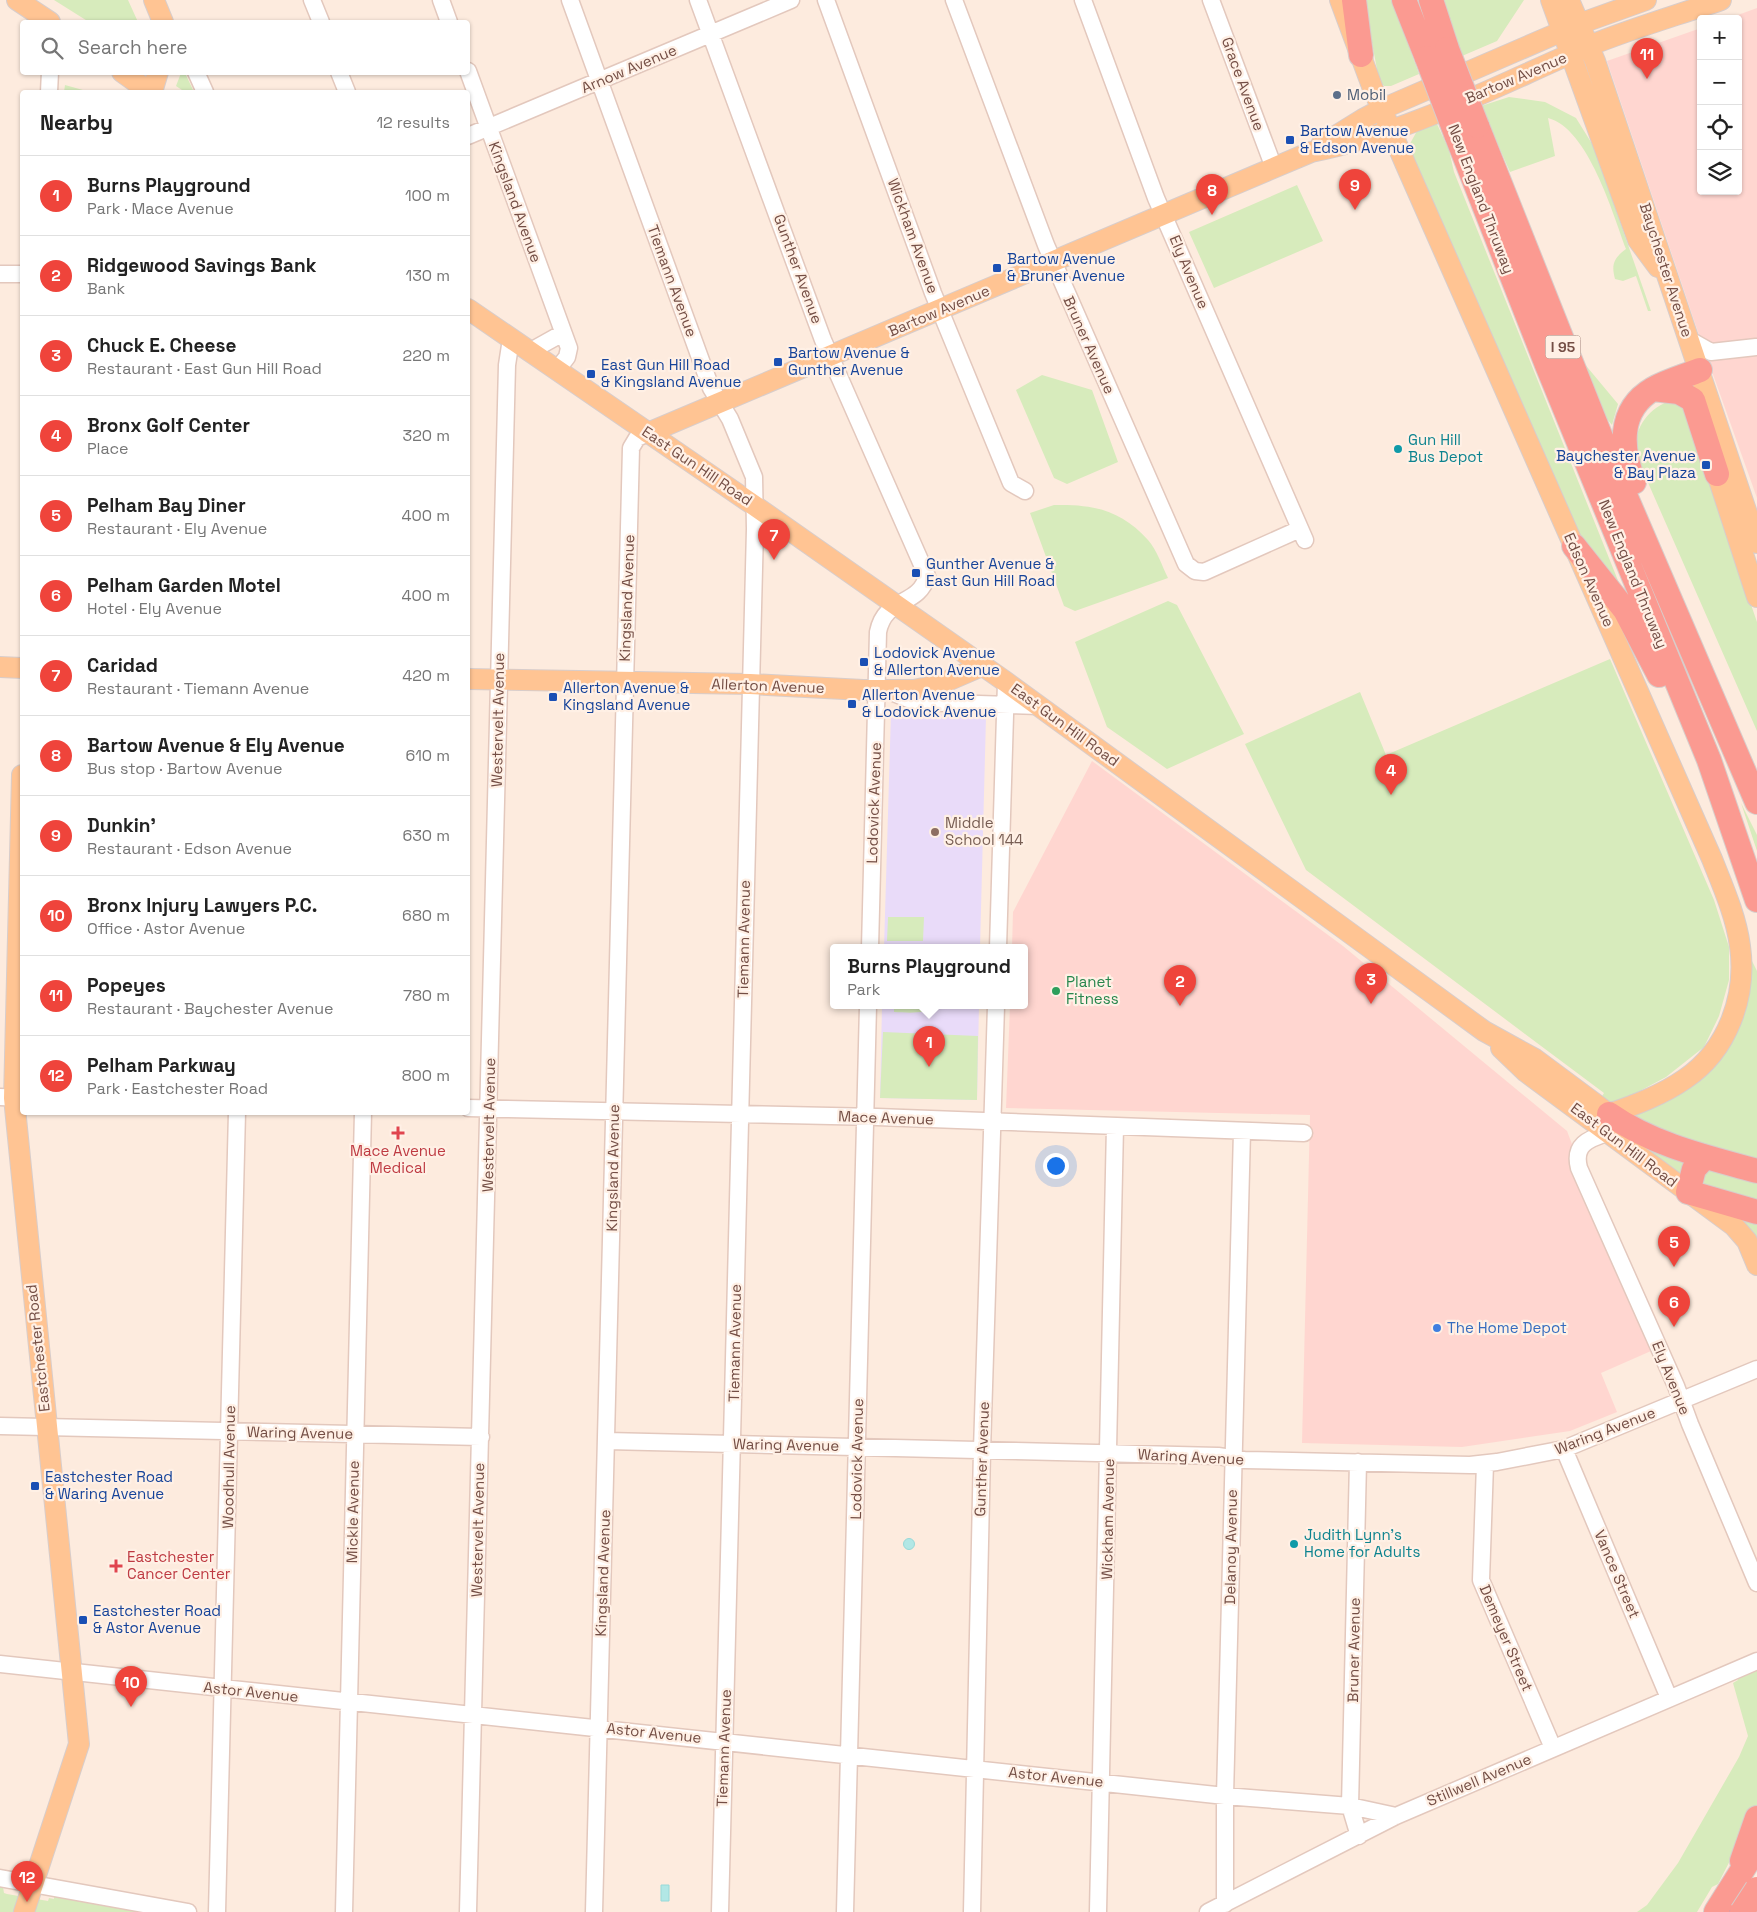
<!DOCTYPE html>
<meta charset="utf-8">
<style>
body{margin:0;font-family:"Space Grotesk",sans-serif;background:#f2f2f2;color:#222}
.controls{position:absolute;right:15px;top:15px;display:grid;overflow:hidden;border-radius:5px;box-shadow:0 1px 4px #0004}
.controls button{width:45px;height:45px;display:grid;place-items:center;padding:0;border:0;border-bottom:1px solid #e0e0e0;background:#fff;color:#222;font:25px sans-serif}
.you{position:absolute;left:1055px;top:1165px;width:18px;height:18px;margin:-12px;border:4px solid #fff;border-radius:50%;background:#1a73e8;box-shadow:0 0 0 8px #1a73e833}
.badge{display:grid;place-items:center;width:32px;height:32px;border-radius:50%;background:#ef443b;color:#fff;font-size:16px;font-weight:700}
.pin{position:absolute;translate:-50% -41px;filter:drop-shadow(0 1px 2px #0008)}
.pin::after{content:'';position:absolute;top:26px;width:18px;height:15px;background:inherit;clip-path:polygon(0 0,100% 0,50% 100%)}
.popup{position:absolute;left:830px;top:944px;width:198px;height:65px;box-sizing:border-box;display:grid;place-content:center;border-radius:5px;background:#fff;filter:drop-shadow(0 1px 4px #0005);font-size:16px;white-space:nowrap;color:#767676}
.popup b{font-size:19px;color:#222}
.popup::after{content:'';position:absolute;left:50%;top:100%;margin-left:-10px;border:10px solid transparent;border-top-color:#fff}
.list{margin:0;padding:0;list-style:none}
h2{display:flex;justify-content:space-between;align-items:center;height:65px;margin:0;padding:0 20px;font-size:21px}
h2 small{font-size:16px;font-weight:400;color:#767676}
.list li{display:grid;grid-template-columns:32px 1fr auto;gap:15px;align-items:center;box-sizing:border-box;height:80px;padding:0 20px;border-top:1px solid #e0e0e0}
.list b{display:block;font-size:19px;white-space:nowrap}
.list p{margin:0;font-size:16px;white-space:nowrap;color:#767676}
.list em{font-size:16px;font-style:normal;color:#767676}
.icon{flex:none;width:28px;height:28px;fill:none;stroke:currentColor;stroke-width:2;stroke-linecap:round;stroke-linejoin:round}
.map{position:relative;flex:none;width:1757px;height:1912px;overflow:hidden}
.search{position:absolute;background:#fff;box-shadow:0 1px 4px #0004;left:20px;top:20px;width:450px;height:55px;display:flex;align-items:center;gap:12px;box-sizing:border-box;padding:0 18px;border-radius:5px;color:#767676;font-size:19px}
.panel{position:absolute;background:#fff;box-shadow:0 1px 4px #0004;left:20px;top:90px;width:450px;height:1025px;border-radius:5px}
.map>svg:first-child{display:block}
</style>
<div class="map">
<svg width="1757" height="1912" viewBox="0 0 1757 1912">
<rect width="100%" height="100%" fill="#fdebde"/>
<path fill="#ffd6d0" d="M 1757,8 L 1757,498 L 1699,335 L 1607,61 L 1701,28 L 1701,191 L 1738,191 L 1738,19 L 1727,19 Z
M 1092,761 L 1343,946 L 1567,1131 L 1651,1351 L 1601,1373 L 1617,1412 L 1570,1431 L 1462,1447 L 1302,1443 L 1310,1115 L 1006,1108 L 1010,1006 L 1024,1006 L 1024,948 L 1012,948 L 1013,912 Z"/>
<path fill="#e9dbf9" d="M 891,712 L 986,717 L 980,948 L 884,948 Z
M 882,1006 L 979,1006 L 977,1100 L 880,1098 Z"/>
<path fill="#d7ebbc" d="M 54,0 L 128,0 L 138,22 L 89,22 Z
M 1364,0 L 1392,0 L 1419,74 L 1391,86 L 1384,86 L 1379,80 Z
M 1444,0 L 1524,0 L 1497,41 L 1462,56 Z
M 181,73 L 185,73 L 194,92 L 185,92 L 176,86 Z
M 65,85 L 90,92 L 64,92 Z
M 1509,97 L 1545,102 L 1576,118 L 1594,147 L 1651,311 L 1648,311 L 1636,276 L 1623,281 L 1615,279 C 1611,264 1614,258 1626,249 C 1613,214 1588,128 1548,118 L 1555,156 L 1510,172 L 1481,106 Z
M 1437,124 L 1449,150 L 1454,172 L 1619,583 L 1581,541 L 1407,149 L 1417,131 Z
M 1297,185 L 1323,241 L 1214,288 L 1189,232 Z
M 1583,362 L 1618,404 L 1612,425 L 1607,419 Z
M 1042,375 L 1092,390 L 1118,462 L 1067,484 L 1054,478 L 1016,390 Z
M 1672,400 L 1681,402 L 1757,622 L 1757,731 L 1635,453 C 1634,428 1648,408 1672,400 Z
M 1054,505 C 1093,504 1121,510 1148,540 C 1157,550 1162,566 1168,578 L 1075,611 L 1064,606 L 1030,513 Z
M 1168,601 L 1177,605 L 1244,734 L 1167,769 L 1107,727 L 1075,642 Z
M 1610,659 L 1714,900 L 1729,947 L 1729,980 L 1719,1016 L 1704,1047 L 1666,1077 L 1623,1100 L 1612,1102 L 1601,1098 L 1604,1093 L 1306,870 L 1245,744 L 1360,692 L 1386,755 Z
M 1741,803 L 1757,835 L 1757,851 Z
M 888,917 L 924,917 L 923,941 L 887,941 Z
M 1749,955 L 1757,971 L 1757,1164 L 1631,1120 L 1631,1113 L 1718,1061 Z
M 894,1006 L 939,1006 C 924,1014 911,1013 894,1012 Z
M 883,1032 L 978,1036 L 977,1100 L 880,1098 Z
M 1628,1136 L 1685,1160 L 1685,1177 Z
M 1708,1169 L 1757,1181 L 1757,1206 L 1703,1187 L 1700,1177 Z
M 1737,1216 L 1757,1221 L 1757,1246 Z
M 1757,1668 L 1757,1808 L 1718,1884 L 1712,1887 L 1697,1912 L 1637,1912 L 1647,1905 L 1678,1863 L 1739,1757 L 1748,1736 L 1733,1683 L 1738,1680 L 1737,1676 Z
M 0,1886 L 3,1887 L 4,1893 L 7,1894 L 48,1901 L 49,1898 L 54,1899 L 54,1895 L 142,1912 L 0,1912 Z"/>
<path fill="#b2e7e5" stroke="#98d9d8" d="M903.5 1544a5.5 5.5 0 1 1 11 0a5.5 5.5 0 1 1-11 0Z
M 661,1885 L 669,1885 L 669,1901 L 661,1901 Z"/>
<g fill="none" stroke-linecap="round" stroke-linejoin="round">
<defs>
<path id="minor" d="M 312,0 L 321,22
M 441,0 L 449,22
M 570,0 L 711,388 L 730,419 L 754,477 L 755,529 L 720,1912
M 698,0 L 823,340 L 927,576 C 919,607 885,596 878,632 L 870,948
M 826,0 L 933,293 L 1011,483 L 1025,491
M 954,0 L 1046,245 L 1186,564 L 1195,571 L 1204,572 L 1300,529
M 1083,0 L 1156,198 L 1305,540
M 1211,0 L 1274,168
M 468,71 L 569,348 L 567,357 L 557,370
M 196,72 L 205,92
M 339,72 L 347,92
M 49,92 L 50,72
M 468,136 L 791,0
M 0,274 L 22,274
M 1688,339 L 1711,352 L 1756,347
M 529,352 L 563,333
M 891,692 L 916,702 L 1039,706
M 998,948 L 1006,682
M 0,1097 L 22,1098
M 468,1108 L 877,1117 L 1304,1133
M 1607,1133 C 1588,1139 1573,1145 1579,1168 L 1676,1386 L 1690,1424 L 1757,1583
M 0,1426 L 481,1437
M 607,1441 L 1218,1456 L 1244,1460 L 1470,1465 L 1497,1462 L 1564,1449 L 1757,1369
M 1564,1449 L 1669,1698
M 1358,1462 L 1350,1806 L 1359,1836
M 1485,1464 L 1481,1580 L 1553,1748
M 0,1664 L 1225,1796 L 1350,1806 L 1396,1816
M 0,1878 L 188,1912
M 1225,1904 L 1225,1796 L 1242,1131
M 217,1912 L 237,1112
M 344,1912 L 363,1112
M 468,1912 L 507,365 L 511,339
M 594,1912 L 631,448 L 637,438 L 648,433
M 845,1912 L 868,1006
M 972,1912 L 982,1450 L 996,1006
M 1098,1912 L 1115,1126
M 1208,1912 L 1396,1816 L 1757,1661"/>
<path id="major" d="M 17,0 L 50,22
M 154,0 L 163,22
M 1551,0 L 1638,240 L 1658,267
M 1569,0 L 1595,61 L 1757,543
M 122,72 L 150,92
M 152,92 L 158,72
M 1321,145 L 1363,119 L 1382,109 L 1579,24 L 1646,0
M 468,309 L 755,506 L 1006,682 L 1484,1031 L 1535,1059 L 1609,1114 C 1635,1105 1662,1095 1685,1079 C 1728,1050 1747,996 1740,946 C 1736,916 1723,887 1712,859 L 1405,163 L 1373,89 L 1340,0
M 648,433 L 1311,152 C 1409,133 1500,84 1591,45 C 1633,28 1678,15 1721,0
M 1717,474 L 1757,597
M 0,667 L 22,668
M 468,679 L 750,684 L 863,690 L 914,690 L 938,685 L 982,666
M 22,775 L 14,1098 L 79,1744 L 24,1912
M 1501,1048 L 1526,1072 L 1734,1226 L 1747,1241 L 1757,1265"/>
<path id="highway" d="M 1354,0 L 1361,55
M 1404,0 L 1427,58
M 1431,0 L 1447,49
M 1477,126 L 1610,460 L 1757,802
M 1456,134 L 1547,365 L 1709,760 L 1757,900
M 1653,389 L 1679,392 L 1693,400 L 1717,474
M 1634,482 C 1621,450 1617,410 1653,389 C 1667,381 1685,376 1700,370
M 1574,546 L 1625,610 L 1659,675
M 1609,1114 C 1653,1145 1706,1157 1757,1171
M 1705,1157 L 1694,1169 L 1688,1192 L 1757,1212
M 1742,1861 L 1757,1818
M 1716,1912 L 1757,1847"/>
</defs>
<use href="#minor" stroke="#e3c8bd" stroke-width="19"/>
<use href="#major" stroke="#d8cdcb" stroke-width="22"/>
<use href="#highway" stroke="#d8cdcb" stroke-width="26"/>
<use href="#minor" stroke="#fff" stroke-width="16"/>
<use href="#major" stroke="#ffc493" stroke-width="20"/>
<use href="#highway" stroke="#fb9a91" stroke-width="24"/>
<path stroke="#ac9dc6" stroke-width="3" stroke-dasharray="8 5" stroke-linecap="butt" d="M 1730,1912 L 1757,1901"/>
<defs>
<path id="highway-bridge" d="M 1447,49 L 1477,126
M 1427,58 L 1456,134
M 1742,1912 L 1757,1889"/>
</defs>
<use href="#highway-bridge" stroke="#d8cdcb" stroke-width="26" stroke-linecap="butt"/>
<use href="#highway-bridge" stroke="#fb9a91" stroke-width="24"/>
</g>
<circle fill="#5c6f8a" stroke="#fff0e5" stroke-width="2" cx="1337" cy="95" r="5"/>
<g fill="#1a4fb4" stroke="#fff0e5" stroke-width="2">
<rect x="1285" y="135" width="10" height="10" rx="2.5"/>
<rect x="992" y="263" width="10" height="10" rx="2.5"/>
<rect x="773" y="357" width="10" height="10" rx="2.5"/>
<rect x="586" y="369" width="10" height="10" rx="2.5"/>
<rect x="1701" y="460" width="10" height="10" rx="2.5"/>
<rect x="911" y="568" width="10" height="10" rx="2.5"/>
<rect x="859" y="657" width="10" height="10" rx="2.5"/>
<rect x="548" y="692" width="10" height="10" rx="2.5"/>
<rect x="847" y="699" width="10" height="10" rx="2.5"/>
<rect x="30" y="1481" width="10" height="10" rx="2.5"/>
<rect x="78" y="1615" width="10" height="10" rx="2.5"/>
</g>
<g fill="#0f9aa8" stroke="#fff0e5" stroke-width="2">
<circle cx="1398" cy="449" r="5"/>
<circle cx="1294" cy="1544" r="5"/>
</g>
<circle fill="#8d6e63" stroke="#fff0e5" stroke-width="2" cx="935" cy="832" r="5"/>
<circle fill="#2e9e5b" stroke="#fff0e5" stroke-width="2" cx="1056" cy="991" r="5"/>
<g fill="#e0444e" stroke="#fff0e5" stroke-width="2">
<path d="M395.5 1125.5h5v5h5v5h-5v5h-5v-5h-5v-5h5z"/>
<path d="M113.5 1558.5h5v5h5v5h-5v5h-5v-5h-5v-5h5z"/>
</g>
<circle fill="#3f7fe0" stroke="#fff0e5" stroke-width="2" cx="1437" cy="1328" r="5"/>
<g text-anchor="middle" stroke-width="4.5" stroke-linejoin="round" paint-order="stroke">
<rect fill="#fff0e5" stroke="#9e7f75" stroke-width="1" x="1545.5" y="335.5" width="35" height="23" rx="4"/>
<g font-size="14" font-weight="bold" fill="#744e45">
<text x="1563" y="352">I 95</text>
</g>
<g font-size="15" fill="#744e45" stroke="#fff0e5">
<text transform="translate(629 69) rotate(-23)" y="5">Arnow Avenue</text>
<text transform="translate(1516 78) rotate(-23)" y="5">Bartow Avenue</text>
<text transform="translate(1243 84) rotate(70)" y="5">Grace Avenue</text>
<text transform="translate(1481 199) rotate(69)" y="5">New England Thruway</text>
<text transform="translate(515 202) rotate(70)" y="5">Kingsland Avenue</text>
<text transform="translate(913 236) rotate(70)" y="5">Wickham Avenue</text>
<text transform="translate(798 269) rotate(70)" y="5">Gunther Avenue</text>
<text transform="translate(1666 270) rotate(72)" y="5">Baychester Avenue</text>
<text transform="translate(1189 272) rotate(67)" y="5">Ely Avenue</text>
<text transform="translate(672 281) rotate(70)" y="5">Tiemann Avenue</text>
<text transform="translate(939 311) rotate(-23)" y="5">Bartow Avenue</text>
<text transform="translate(1089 345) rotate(66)" y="5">Bruner Avenue</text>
<text transform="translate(697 466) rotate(34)" y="5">East Gun Hill Road</text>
<text transform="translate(1633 574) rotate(68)" y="5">New England Thruway</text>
<text transform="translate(1589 580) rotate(66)" y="5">Edson Avenue</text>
<text transform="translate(627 598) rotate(-88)" y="5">Kingsland Avenue</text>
<text transform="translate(768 686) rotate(2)" y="5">Allerton Avenue</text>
<text transform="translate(498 720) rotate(-89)" y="5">Westervelt Avenue</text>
<text transform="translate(1065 725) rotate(36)" y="5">East Gun Hill Road</text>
<text transform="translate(874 803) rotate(-88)" y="5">Lodovick Avenue</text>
<text transform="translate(744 939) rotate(-89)" y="5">Tiemann Avenue</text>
<text transform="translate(886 1118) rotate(2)" y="5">Mace Avenue</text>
<text transform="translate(489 1125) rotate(-89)" y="5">Westervelt Avenue</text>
<text transform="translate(1624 1145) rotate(37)" y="5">East Gun Hill Road</text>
<text transform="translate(613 1168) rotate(-89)" y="5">Kingsland Avenue</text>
<text transform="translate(735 1343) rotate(-89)" y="5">Tiemann Avenue</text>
<text transform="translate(38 1348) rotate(-96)" y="5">Eastchester Road</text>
<text transform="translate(1671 1378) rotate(68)" y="5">Ely Avenue</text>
<text transform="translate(1605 1431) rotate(-21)" y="5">Waring Avenue</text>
<text transform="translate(300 1433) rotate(1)" y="5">Waring Avenue</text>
<text transform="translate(786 1445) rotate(1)" y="5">Waring Avenue</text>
<text transform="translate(1191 1457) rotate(3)" y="5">Waring Avenue</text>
<text transform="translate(857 1459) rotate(-89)" y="5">Lodovick Avenue</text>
<text transform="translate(982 1459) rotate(-88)" y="5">Gunther Avenue</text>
<text transform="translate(229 1467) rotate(-89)" y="5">Woodhull Avenue</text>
<text transform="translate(353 1512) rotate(-89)" y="5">Mickle Avenue</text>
<text transform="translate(1108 1519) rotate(-89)" y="5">Wickham Avenue</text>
<text transform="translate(478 1530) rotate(-89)" y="5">Westervelt Avenue</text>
<text transform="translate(1231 1547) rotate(-89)" y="5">Delanoy Avenue</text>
<text transform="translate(603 1573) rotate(-88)" y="5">Kingsland Avenue</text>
<text transform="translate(1617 1574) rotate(67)" y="5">Vance Street</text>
<text transform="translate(1506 1638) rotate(67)" y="5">Demeyer Street</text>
<text transform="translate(1354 1650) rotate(-89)" y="5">Bruner Avenue</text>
<text transform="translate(251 1692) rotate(6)" y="5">Astor Avenue</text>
<text transform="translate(654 1733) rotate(6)" y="5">Astor Avenue</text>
<text transform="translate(724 1748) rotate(-88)" y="5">Tiemann Avenue</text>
<text transform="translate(1056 1777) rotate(6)" y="5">Astor Avenue</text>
<text transform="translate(1479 1780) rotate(-23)" y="5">Stillwell Avenue</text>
</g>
<g font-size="15" fill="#4e5e75" stroke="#fff0e5" text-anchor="start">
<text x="1347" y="100">Mobil</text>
</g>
<g font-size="15" fill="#164399" stroke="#fff0e5" text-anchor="start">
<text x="1300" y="136">Bartow Avenue<tspan x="1300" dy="17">&amp; Edson Avenue</tspan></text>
<text x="1007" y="264">Bartow Avenue<tspan x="1007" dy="17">&amp; Bruner Avenue</tspan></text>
<text x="788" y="358">Bartow Avenue &amp;<tspan x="788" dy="17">Gunther Avenue</tspan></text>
<text x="601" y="370">East Gun Hill Road<tspan x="601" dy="17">&amp; Kingsland Avenue</tspan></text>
<text x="1696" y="461" text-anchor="end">Baychester Avenue<tspan x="1696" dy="17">&amp; Bay Plaza</tspan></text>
<text x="926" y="569">Gunther Avenue &amp;<tspan x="926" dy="17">East Gun Hill Road</tspan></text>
<text x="874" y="658">Lodovick Avenue<tspan x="874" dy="17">&amp; Allerton Avenue</tspan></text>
<text x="563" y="693">Allerton Avenue &amp;<tspan x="563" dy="17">Kingsland Avenue</tspan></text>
<text x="862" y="700">Allerton Avenue<tspan x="862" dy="17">&amp; Lodovick Avenue</tspan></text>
<text x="45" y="1482">Eastchester Road<tspan x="45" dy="17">&amp; Waring Avenue</tspan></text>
<text x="93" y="1616">Eastchester Road<tspan x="93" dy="17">&amp; Astor Avenue</tspan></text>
</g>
<g font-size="15" fill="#0d838f" stroke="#fff0e5" text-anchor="start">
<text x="1408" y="445">Gun Hill<tspan x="1408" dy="17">Bus Depot</tspan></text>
<text x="1304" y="1540">Judith Lynn's<tspan x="1304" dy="17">Home for Adults</tspan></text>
</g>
<g font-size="15" fill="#785e54" stroke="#fff0e5" text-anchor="start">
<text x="945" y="828">Middle<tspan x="945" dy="17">School 144</tspan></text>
</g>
<g font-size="15" fill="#27864d" stroke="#fff0e5" text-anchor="start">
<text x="1066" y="987">Planet<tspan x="1066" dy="17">Fitness</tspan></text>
</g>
<g font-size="15" fill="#be3a42" stroke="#fff0e5">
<text x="398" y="1156">Mace Avenue<tspan x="398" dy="17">Medical</tspan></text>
<text x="127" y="1562" text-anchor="start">Eastchester<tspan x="127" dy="17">Cancer Center</tspan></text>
</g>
<g font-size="15" fill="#366cbe" stroke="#fff0e5" text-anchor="start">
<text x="1447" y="1333">The Home Depot</text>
</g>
</g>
</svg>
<div class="controls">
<button>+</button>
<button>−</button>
<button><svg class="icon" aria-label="locate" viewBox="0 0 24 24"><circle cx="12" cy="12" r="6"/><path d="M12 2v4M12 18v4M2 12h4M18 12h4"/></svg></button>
<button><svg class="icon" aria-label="layers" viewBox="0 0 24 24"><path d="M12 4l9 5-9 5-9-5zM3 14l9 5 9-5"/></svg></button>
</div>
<div class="you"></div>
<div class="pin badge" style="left:929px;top:1067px">1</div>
<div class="popup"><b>Burns Playground</b>Park</div>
<div class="pin badge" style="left:1180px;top:1006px">2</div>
<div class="pin badge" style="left:1371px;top:1004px">3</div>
<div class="pin badge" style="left:1391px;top:795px">4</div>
<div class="pin badge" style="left:1674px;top:1267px">5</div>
<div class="pin badge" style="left:1674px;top:1327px">6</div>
<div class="pin badge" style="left:774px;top:560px">7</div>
<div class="pin badge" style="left:1212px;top:215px">8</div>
<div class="pin badge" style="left:1355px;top:210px">9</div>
<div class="pin badge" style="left:131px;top:1707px">10</div>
<div class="pin badge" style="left:1647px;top:79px">11</div>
<div class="pin badge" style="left:27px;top:1902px">12</div>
<div class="search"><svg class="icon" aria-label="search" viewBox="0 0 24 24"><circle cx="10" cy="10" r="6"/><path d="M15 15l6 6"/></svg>Search here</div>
<section class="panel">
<h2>Nearby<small>12 results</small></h2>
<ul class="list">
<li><span class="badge">1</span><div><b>Burns Playground</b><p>Park · Mace Avenue</p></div><em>100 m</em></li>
<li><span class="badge">2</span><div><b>Ridgewood Savings Bank</b><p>Bank</p></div><em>130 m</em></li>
<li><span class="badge">3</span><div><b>Chuck E. Cheese</b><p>Restaurant · East Gun Hill Road</p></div><em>220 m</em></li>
<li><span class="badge">4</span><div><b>Bronx Golf Center</b><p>Place</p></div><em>320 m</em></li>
<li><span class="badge">5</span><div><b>Pelham Bay Diner</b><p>Restaurant · Ely Avenue</p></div><em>400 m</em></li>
<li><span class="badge">6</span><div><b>Pelham Garden Motel</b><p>Hotel · Ely Avenue</p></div><em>400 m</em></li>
<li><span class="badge">7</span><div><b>Caridad</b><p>Restaurant · Tiemann Avenue</p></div><em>420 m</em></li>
<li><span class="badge">8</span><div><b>Bartow Avenue &amp; Ely Avenue</b><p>Bus stop · Bartow Avenue</p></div><em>610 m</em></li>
<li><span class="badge">9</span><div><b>Dunkin'</b><p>Restaurant · Edson Avenue</p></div><em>630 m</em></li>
<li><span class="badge">10</span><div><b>Bronx Injury Lawyers P.C.</b><p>Office · Astor Avenue</p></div><em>680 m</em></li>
<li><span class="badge">11</span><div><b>Popeyes</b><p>Restaurant · Baychester Avenue</p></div><em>780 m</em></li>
<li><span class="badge">12</span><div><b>Pelham Parkway</b><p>Park · Eastchester Road</p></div><em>800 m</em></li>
</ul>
</section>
</div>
